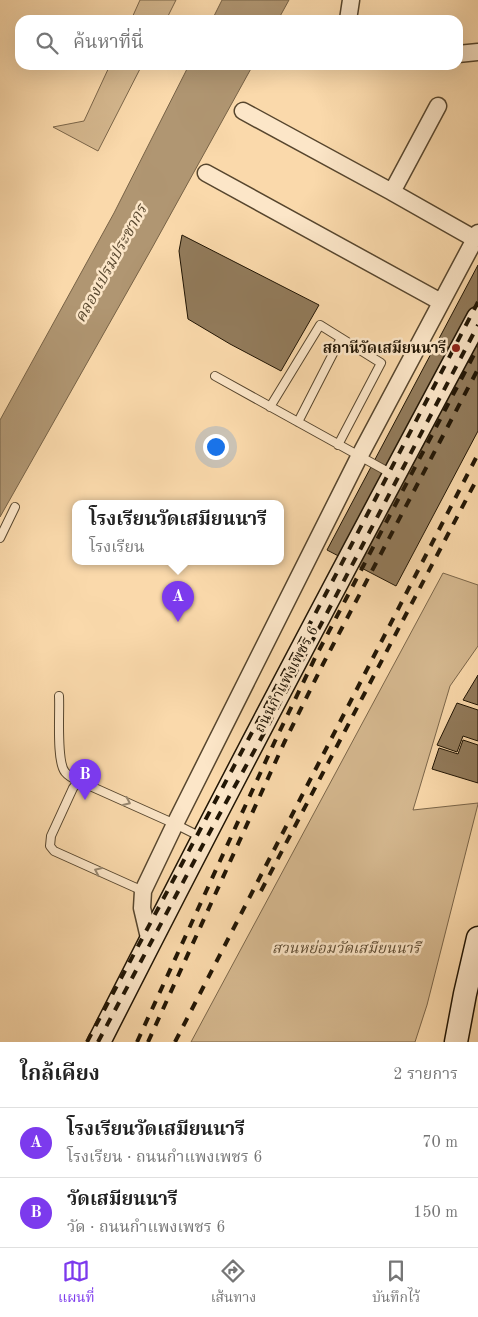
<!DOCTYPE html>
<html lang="th">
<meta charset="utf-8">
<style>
body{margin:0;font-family:"Old Standard TT","Noto Serif Thai",serif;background:#f6f6f6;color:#222}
.you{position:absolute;left:215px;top:446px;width:18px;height:18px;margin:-12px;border:4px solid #fff;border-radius:50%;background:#1a73e8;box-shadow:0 0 0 8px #1a73e833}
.badge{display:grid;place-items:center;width:32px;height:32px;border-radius:50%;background:#7c3aed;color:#fff;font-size:16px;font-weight:700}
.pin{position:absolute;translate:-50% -41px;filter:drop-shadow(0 1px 2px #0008)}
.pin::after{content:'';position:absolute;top:26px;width:18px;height:15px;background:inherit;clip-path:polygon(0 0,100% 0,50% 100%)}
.popup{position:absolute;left:72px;top:500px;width:212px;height:65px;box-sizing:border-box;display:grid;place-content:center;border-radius:10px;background:#fff;filter:drop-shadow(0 1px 4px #0005);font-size:16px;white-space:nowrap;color:#767676}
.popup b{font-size:19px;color:#222}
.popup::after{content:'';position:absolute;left:50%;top:100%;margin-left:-10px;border:10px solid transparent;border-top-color:#fff}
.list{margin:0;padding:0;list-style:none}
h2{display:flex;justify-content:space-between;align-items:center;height:65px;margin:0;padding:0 20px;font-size:21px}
h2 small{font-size:16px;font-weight:400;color:#767676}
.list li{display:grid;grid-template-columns:32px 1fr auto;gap:15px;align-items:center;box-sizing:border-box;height:70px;padding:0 20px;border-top:1px solid #e0e0e0}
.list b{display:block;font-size:19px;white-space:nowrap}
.list p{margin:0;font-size:16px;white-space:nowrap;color:#767676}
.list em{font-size:16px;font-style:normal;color:#767676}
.icon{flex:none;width:28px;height:28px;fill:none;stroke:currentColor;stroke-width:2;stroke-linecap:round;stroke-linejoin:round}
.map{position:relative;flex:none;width:478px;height:1042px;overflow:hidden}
.search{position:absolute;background:#fff;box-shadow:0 5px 20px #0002;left:15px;right:15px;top:15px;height:55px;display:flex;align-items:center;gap:12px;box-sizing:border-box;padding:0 18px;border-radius:15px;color:#767676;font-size:19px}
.sheet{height:205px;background:#fff}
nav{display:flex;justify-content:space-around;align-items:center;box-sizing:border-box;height:70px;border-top:1px solid #e0e0e0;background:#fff;font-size:14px;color:#767676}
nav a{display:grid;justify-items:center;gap:2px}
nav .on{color:#7c3aed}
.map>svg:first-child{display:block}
</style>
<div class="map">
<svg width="478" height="1042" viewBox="0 0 478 1042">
<rect width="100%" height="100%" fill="#fad9ab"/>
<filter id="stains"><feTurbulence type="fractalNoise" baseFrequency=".004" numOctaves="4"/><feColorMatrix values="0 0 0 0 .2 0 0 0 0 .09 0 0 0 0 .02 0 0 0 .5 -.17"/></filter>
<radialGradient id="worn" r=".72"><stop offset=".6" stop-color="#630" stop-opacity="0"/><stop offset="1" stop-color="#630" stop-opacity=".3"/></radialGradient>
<path fill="#d5b88f" stroke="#7b664a" d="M 140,0 L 176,0 L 166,20 L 131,20 Z
M 110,65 L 142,65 L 98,151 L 53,127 L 84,121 Z
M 443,573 L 478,585 L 478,646 L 450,686 L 413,810 L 478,803 L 478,804 L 427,1005 L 415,1042 L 191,1042 Z"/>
<path fill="#b09672" stroke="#776246" d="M 222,0 L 289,0 L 278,20 L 212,20 Z
M 189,65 L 253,65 L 152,248 L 0,517 L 0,420 L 114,213 Z"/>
<path fill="#927b5b" stroke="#211504" d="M 182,235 L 319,305 L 281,371 L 230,344 L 188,319 L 179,251 Z
M 478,265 L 478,431 L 396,586 L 327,550 Z
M 478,675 L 478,705 L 463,700 Z
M 457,703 L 478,710 L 478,741 L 463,736 L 457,752 L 437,745 Z
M 463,740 L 478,745 L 478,783 L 432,769 L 439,748 L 458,754 Z"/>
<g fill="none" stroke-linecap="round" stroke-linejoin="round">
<defs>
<path id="lane" d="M 215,376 L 392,474
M 270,407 L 320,325 L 381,363 L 338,445
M 298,422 L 341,338
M 0,538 L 15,507
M 59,696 C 60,712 56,761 65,772 C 68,776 74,779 79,781
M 143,891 L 54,851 L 50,846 L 51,836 L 73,788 L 79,781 L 175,824 L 201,837"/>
<path id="street" d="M 348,20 L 351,0
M 458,54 L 478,52
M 438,106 L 392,192 L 475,239 L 478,233
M 243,111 L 392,192
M 206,173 L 441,302
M 150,942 L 142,908 L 143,891 L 175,824 L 359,457 L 475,239"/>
<path id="secondary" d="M 99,1042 C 222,799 349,558 478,318
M 456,1042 L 465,994 L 478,938"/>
</defs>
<use href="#lane" stroke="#57462e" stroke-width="10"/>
<use href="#street" stroke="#57462e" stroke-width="19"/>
<use href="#secondary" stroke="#211504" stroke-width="25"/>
<use href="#lane" stroke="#fce6c8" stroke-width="8"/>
<use href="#street" stroke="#fce6c8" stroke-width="16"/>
<use href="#secondary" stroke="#fce6c8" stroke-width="22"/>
<path stroke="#211504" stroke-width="4" stroke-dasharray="9 9" stroke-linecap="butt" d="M 261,891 L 478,477
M 87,1042 L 331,584 L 478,302
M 98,1042 L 206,839 L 264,733 L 478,325
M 137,1042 L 275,741 L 315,658 L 478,347
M 148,1042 L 284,743 L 323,664 L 478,369
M 175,1042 L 478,454"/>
</g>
<defs><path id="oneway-chevron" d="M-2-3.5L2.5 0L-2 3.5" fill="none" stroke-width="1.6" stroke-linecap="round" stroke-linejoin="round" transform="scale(1.25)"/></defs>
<g stroke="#998870">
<use href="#oneway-chevron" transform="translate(127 802) rotate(24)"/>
<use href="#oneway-chevron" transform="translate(98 871) rotate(-156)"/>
</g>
<circle fill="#8f2418" stroke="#fce6c8" stroke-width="2" cx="456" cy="348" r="5"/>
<g text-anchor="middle" stroke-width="5" stroke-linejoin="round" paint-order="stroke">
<g font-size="15" font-weight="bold" fill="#211504" stroke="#fce6c8" text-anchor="end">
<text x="446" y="353">สถานีวัดเสมียนนารี</text>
</g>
<g font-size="15" fill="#211504" stroke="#fce6c8">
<text transform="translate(286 679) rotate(-62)" y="5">ถนนกำแพงเพชร 6</text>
</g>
<g font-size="15" font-style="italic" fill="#604e35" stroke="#fce6c8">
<text x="346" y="953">สวนหย่อมวัดเสมียนนารี</text>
</g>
<g font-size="16" font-style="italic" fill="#5a4930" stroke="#fce6c8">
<text transform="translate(110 263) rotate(-61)" y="6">คลองเปรมประชากร</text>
</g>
</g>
<rect width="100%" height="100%" filter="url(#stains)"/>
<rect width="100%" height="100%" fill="url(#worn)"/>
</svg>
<div class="you"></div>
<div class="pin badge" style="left:178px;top:622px">A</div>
<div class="popup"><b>โรงเรียนวัดเสมียนนารี</b>โรงเรียน</div>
<div class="pin badge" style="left:85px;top:800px">B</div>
<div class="search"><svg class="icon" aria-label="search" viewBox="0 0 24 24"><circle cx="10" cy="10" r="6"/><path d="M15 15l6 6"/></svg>ค้นหาที่นี่</div>
</div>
<section class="sheet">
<h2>ใกล้เคียง<small>2 รายการ</small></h2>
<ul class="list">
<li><span class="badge">A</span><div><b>โรงเรียนวัดเสมียนนารี</b><p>โรงเรียน · ถนนกำแพงเพชร 6</p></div><em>70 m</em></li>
<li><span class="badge">B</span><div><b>วัดเสมียนนารี</b><p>วัด · ถนนกำแพงเพชร 6</p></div><em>150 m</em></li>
</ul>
</section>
<nav>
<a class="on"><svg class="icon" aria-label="map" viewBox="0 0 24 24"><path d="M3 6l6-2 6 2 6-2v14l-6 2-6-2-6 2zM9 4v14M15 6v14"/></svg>แผนที่</a>
<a><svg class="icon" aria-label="directions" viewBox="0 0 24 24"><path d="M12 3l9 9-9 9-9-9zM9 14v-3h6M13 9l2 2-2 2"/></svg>เส้นทาง</a>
<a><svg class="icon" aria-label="saved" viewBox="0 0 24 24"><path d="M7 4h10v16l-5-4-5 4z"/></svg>บันทึกไว้</a>
</nav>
